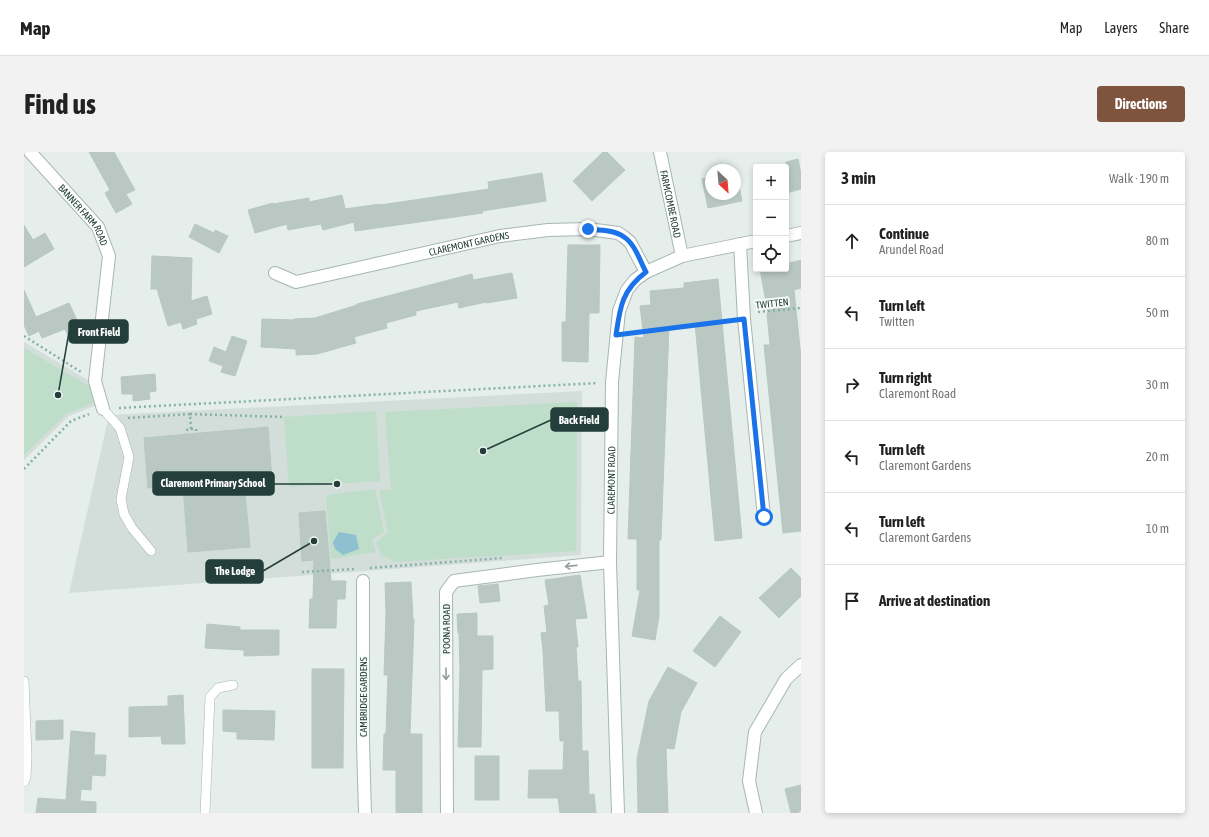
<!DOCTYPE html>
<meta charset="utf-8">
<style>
body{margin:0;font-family:"Asap Condensed",sans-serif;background:#f2f2f2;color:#222}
.controls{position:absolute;right:12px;top:12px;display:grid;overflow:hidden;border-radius:4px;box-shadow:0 2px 6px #0003}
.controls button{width:36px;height:36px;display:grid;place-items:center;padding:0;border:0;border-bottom:1px solid #e0e0e0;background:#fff;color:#222;font:20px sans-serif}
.compass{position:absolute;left:681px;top:12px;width:36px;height:36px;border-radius:50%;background:#fff;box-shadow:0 2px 6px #0003;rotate:154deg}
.stop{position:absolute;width:12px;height:12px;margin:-9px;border:3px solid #1a73e8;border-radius:50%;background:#fff}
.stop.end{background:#1a73e8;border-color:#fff;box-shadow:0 1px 4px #0008}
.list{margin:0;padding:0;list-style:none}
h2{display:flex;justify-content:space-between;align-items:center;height:52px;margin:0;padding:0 16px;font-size:17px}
h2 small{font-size:13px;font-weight:400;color:#767676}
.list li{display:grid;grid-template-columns:26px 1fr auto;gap:12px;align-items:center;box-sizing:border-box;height:72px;padding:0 16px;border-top:1px solid #e0e0e0}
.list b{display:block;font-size:15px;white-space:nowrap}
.list p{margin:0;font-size:13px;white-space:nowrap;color:#767676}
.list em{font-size:13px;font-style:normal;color:#767676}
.icon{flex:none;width:22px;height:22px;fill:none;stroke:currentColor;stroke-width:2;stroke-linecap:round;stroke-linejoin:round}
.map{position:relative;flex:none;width:777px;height:661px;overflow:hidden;border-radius:4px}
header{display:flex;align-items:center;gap:24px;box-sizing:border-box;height:56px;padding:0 20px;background:#fff;border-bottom:1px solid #e0e0e0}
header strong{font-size:19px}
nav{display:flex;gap:22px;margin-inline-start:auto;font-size:14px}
.intro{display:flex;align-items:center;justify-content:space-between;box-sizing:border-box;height:96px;padding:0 24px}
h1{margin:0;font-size:28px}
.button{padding:10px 18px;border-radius:4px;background:#7e543e;color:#fff;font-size:14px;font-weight:700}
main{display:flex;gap:24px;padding:0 24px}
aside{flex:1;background:#fff;border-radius:4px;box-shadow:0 2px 6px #0003}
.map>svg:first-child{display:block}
</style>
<header>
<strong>Map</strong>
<nav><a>Map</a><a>Layers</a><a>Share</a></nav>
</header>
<div class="intro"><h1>Find us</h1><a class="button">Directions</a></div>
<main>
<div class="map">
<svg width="777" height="661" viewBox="0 0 777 661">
<rect width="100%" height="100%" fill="#e5eeea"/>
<path fill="#d3ddda" d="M 0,190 L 72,233 L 73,253 L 45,264 L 0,308 Z
M 558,239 L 557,403 L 45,441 L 85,263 Z"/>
<path fill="#bedeca" d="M 0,196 L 68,236 L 69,251 L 42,262 L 0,303 Z
M 553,250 L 552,399 L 371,410 L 357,403 L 352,390 L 364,381 L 355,338 L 367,338 L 361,260 Z
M 352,259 L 356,329 L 265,335 L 260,265 Z
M 351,337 L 360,380 L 348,387 L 352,400 L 307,407 L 302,343 Z"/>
<path fill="#8ec0d1" d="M 315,380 L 332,383 L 335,397 L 319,403 L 311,397 L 309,390 Z"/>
<path fill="#bac8c4" stroke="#b7c7c2" d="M 65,0 L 90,0 L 111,38 L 102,42 L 108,52 L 92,61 L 81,41 L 86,38 Z
M 579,0 L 583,0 L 601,18 L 568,49 L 549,29 Z
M 774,7 L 777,22 L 777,37 L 762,41 L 762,10 Z
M 711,20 L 712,20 L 718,49 L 684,56 L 678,27 L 687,25 L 687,42 L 711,42 Z
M 518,21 L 522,49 L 458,59 L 459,61 L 331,79 L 330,70 L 299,78 L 297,72 L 264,78 L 263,72 L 231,81 L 224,58 L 249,51 L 249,52 L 285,46 L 285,50 L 318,43 L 321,57 L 356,52 L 356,53 L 465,37 L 464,30 Z
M 171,72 L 190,81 L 191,78 L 204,84 L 195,101 L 165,85 Z
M 0,73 L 9,88 L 21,81 L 30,97 L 0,115 Z
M 544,93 L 576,93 L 575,161 L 565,161 L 564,210 L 538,209 L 538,170 L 542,170 Z
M 128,104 L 168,106 L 167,149 L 183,144 L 188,162 L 172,167 L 173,172 L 159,177 L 157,170 L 144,174 L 133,137 L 127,137 Z
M 777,108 L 777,136 L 770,138 L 777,206 L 777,379 L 759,381 L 740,193 L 746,193 L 743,161 L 744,161 L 736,117 L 762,117 L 762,112 Z
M 488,121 L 493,146 L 462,151 L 462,150 L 435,156 L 434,150 L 392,159 L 392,163 L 362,171 L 363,176 L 330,185 L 332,191 L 293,202 L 272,203 L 272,197 L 237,195 L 238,167 L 270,168 L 270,167 L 291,166 L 333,153 L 333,152 L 448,122 L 449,128 Z
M 694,127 L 718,386 L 691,389 L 671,171 L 645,174 L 637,388 L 635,388 L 635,464 L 631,488 L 608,484 L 616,438 L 613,438 L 613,387 L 604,387 L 611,185 L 620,186 L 616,154 L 627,153 L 626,139 L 660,136 L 660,131 Z
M 0,138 L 12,165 L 45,151 L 57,177 L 44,183 L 41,177 L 18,186 L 15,179 L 5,184 L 0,173 Z
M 208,184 L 223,189 L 211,224 L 197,220 L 199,214 L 185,209 L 190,195 L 202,200 Z
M 131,222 L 132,239 L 125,240 L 126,247 L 109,249 L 109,242 L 98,242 L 97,225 Z
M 244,275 L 248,328 L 220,330 L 226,395 L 164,400 L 159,333 L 124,336 L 120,286 Z
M 301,359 L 307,429 L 322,429 L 321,447 L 313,447 L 312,476 L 285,476 L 286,447 L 289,447 L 290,408 L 278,409 L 275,361 Z
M 767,416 L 777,426 L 777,444 L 755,466 L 735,446 Z
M 556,423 L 563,466 L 551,467 L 554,495 L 552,495 L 554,529 L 557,529 L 558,599 L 564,599 L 565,643 L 570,642 L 572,661 L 536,661 L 534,646 L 504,646 L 505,618 L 539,618 L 540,589 L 536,589 L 535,559 L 522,559 L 519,498 L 517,481 L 523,480 L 520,454 L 525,453 L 521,428 Z
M 387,430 L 389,467 L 390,467 L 386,582 L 398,582 L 398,661 L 372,661 L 372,618 L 359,618 L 360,582 L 362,582 L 364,523 L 360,523 L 362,461 L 361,431 Z
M 474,432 L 476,449 L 456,451 L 454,434 Z
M 453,461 L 453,484 L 469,484 L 469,517 L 458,518 L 457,595 L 434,595 L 436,519 L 435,481 L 434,481 L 433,462 Z
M 696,464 L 717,480 L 691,515 L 669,499 Z
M 183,472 L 216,475 L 216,478 L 255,478 L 255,503 L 220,504 L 220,498 L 181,496 Z
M 644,515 L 673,531 L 657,560 L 650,597 L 642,596 L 644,661 L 614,661 L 613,607 L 625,549 Z
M 288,517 L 320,517 L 319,616 L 288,616 Z
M 159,543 L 161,592 L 138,592 L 137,584 L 105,585 L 105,555 L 144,554 L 144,544 Z
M 199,558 L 251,559 L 250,588 L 213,587 L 213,580 L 199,579 Z
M 39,568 L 39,587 L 12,588 L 12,569 Z
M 47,579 L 71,581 L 70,603 L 82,603 L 81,624 L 68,623 L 67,638 L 57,637 L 56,649 L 72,650 L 72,661 L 12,661 L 14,646 L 42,648 Z
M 451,604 L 475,604 L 475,648 L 451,648 Z
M 777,633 L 777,661 L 767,661 L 761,637 Z"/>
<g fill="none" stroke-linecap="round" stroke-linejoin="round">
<defs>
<path id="service" d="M 79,257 L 96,276 L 105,305 L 97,347 L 100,362 L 108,376 L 127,399
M 0,529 L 3,603 L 2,625 L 0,630
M 181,661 L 186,545 L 194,536 L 209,533"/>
<g id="minor">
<path id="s1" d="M 6,0 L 74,75 L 85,104 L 71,229 L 79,257"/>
<path id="s2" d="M 636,0 L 658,104"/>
<path d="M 762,84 L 777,81"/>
<path d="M 716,92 L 720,167 L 740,365"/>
<path id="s3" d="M 251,121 L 272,130 L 476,84 L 524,78 L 564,77 L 594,81 L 600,85 L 606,90 L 622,120"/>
<path d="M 339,429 L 339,590 L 341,661"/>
<path d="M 423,661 L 422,440 L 430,429 L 513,418 L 586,410"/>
<path id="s4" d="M 594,661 L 586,410 L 588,230 L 595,159 L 603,138 L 611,128 L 622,120 L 658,104 L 732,89"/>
<path d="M 732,661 L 725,629 L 731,580 L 762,527 L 777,513"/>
</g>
</defs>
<use href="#service" stroke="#a7b6b2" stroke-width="10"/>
<use href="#minor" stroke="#a7b6b2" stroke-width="14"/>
<path stroke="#86b1a7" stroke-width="2.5" stroke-dasharray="2 3" stroke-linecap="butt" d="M 734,160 L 777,156
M 606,181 L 707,168
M 0,184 L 57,220
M 95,256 L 574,231
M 166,262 L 260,265
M 104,266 L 166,262 L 167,277 L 163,278 L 163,282
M 167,277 L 172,277 L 172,281
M 0,317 L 47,269 L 65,262
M 346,416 L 478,406
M 278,420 L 331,417"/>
<use href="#service" stroke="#fff" stroke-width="9"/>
<use href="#minor" stroke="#fff" stroke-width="12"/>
</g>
<defs><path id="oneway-shaft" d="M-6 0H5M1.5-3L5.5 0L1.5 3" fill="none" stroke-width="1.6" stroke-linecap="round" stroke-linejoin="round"/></defs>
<g stroke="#929f9d">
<use href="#oneway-shaft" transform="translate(547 414) rotate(174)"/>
<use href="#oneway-shaft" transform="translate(422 522) rotate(90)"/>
</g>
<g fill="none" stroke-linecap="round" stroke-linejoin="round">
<path stroke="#1a73e8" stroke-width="5" d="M 564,77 C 575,78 591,78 600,85 C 611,92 616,109 622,120 C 598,138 596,155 592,183 L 720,167 L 740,365"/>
</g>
<g text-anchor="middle" stroke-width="4" stroke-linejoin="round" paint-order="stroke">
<g font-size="10" fill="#243f3b" stroke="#f5faf8">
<text dy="4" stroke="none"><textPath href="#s2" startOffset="53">FARMCOMBE ROAD</textPath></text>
<text dy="4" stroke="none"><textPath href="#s1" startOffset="83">BANNER FARM ROAD</textPath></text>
<text dy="4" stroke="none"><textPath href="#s3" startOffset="200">CLAREMONT GARDENS</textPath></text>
<text transform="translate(748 151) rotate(-6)" y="4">TWITTEN</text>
<text dy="4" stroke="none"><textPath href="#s4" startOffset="333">CLAREMONT ROAD</textPath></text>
<text transform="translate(422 477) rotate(-90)" y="4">POONA ROAD</text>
<text transform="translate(339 545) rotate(-90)" y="4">CAMBRIDGE GARDENS</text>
</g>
</g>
<path fill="none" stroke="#243f3b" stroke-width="1.5" d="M34 243L45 180M459 299L527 268M313 332L250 332M290 389L239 419"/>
<g fill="#243f3b" stroke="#f5faf8" stroke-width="1.5">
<circle cx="34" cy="243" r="4"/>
<circle cx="459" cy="299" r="4"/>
<circle cx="313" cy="332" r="4"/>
<circle cx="290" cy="389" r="4"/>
</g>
<g fill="#243f3b" stroke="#243f3b" stroke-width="1.5">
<rect x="45" y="168" width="59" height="23" rx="4"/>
<rect x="527" y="256" width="57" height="23" rx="4"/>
<rect x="129" y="320" width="121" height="23" rx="4"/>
<rect x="182" y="408" width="57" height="23" rx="4"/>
</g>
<g font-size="11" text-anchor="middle" font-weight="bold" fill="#fff">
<text x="75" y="184">Front Field</text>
<text x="555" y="272">Back Field</text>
<text x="189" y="335">Claremont Primary School</text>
<text x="211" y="423">The Lodge</text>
</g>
</svg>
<div class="controls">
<button>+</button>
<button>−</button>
<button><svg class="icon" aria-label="locate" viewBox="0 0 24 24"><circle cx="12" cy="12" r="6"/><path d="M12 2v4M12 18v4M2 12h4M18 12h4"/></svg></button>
</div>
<svg class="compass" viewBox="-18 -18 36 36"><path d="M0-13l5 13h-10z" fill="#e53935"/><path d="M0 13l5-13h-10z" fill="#767676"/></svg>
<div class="stop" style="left:740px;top:365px"></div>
<div class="stop end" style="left:564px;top:77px"></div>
</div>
<aside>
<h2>3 min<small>Walk · 190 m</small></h2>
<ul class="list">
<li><svg class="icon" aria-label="ahead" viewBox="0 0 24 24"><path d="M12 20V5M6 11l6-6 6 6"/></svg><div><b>Continue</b><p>Arundel Road</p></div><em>80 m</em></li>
<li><svg class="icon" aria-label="left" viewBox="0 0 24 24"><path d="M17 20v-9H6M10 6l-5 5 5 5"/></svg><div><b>Turn left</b><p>Twitten</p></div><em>50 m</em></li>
<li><svg class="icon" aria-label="right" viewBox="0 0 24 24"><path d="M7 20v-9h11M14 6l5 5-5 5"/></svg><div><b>Turn right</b><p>Claremont Road</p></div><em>30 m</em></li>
<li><svg class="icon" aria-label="left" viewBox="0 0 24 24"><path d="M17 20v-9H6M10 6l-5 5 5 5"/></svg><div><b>Turn left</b><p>Claremont Gardens</p></div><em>20 m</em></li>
<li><svg class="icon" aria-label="left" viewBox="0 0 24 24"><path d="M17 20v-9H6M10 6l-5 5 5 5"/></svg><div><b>Turn left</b><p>Claremont Gardens</p></div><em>10 m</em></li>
<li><svg class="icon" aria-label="arrive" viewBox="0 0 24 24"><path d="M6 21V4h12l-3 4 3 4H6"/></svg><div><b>Arrive at destination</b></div></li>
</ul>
</aside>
</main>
